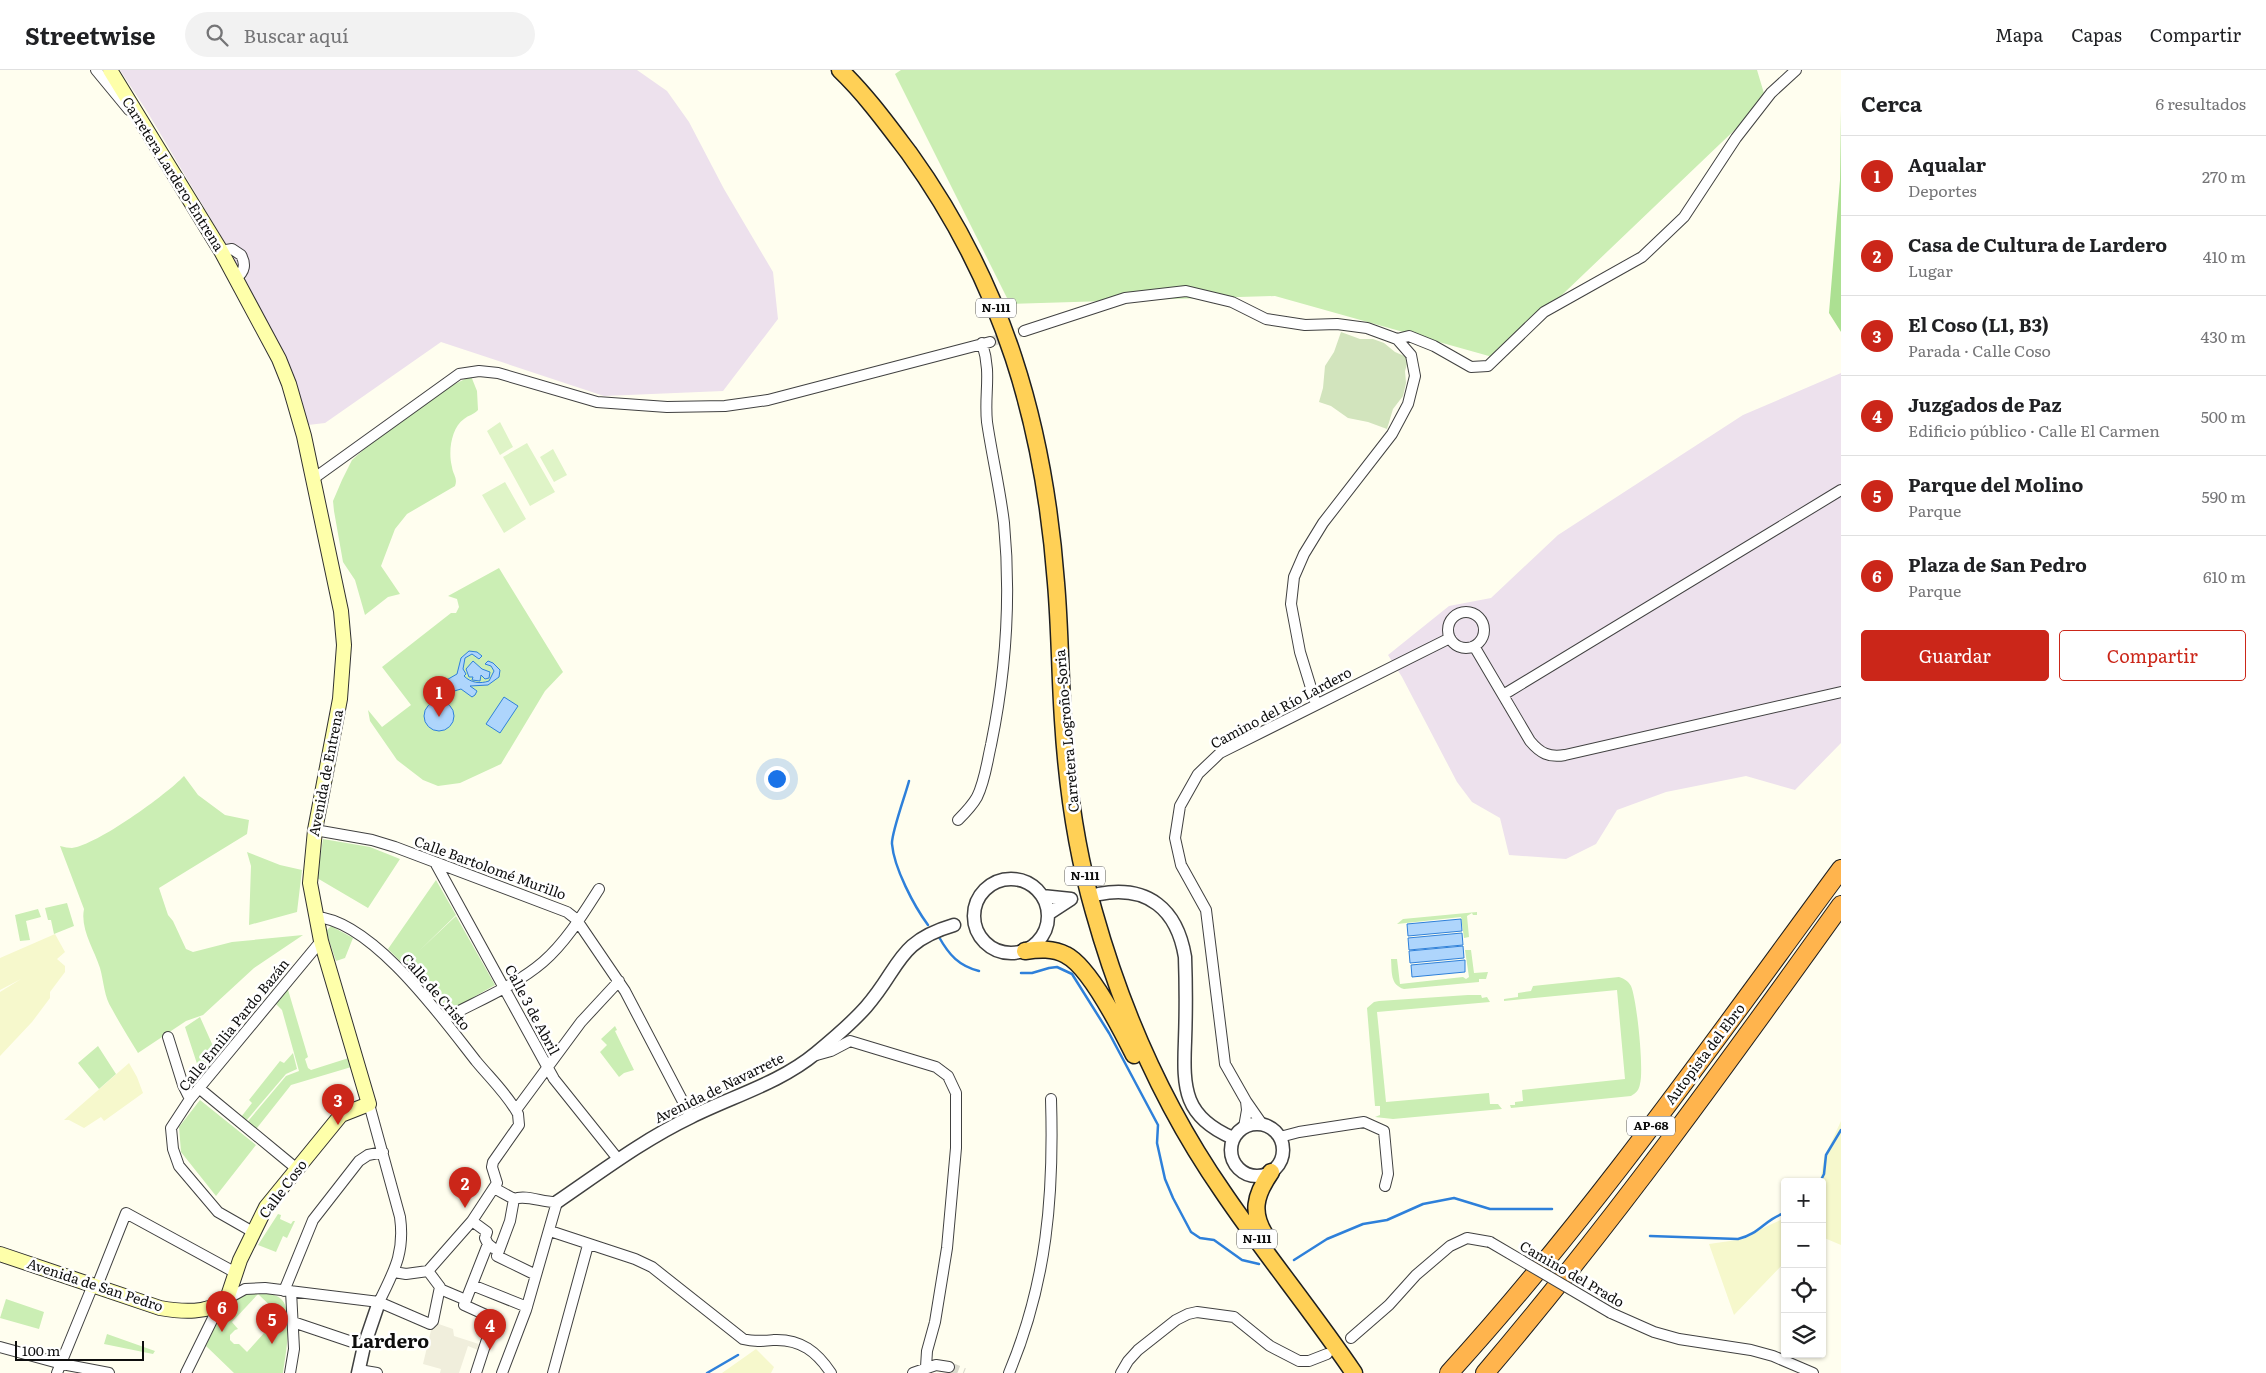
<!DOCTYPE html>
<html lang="es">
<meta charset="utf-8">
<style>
body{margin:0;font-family:Literata,serif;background:#f2f2f2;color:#202124}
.controls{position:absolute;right:15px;bottom:15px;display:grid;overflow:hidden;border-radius:5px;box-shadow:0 1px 4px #0004}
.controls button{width:45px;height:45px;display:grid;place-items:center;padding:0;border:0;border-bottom:1px solid #e0e0e0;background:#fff;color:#202124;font:25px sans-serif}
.scale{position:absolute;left:15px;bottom:12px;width:129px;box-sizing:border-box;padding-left:5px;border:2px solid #0e0e0e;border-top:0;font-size:14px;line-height:18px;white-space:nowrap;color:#0e0e0e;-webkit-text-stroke:4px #fff;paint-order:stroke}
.you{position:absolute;left:776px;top:708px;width:18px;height:18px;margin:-12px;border:4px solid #fff;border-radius:50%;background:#1a73e8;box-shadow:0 0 0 8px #1a73e833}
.badge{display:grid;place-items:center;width:32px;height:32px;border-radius:50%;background:#cb2619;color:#fff;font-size:16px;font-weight:700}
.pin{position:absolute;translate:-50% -41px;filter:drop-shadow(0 1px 2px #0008)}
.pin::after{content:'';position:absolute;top:26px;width:18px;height:15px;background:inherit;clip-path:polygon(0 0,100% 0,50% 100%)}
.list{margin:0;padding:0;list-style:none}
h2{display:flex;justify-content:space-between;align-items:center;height:65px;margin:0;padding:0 20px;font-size:21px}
h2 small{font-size:16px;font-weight:400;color:#757577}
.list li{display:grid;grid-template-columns:32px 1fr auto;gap:15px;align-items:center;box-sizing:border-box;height:80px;padding:0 20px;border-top:1px solid #e0e0e0}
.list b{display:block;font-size:19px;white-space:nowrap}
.list p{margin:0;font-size:16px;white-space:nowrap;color:#757577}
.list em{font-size:16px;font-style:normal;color:#757577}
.actions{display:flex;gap:10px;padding:15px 20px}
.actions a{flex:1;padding:11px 0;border:1px solid #cb2619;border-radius:5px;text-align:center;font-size:18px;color:#cb2619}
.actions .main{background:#cb2619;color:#fff}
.icon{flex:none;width:28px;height:28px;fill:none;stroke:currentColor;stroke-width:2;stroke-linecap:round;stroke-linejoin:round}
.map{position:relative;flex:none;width:1841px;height:1303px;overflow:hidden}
header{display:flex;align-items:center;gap:30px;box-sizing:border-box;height:70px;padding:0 25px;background:#fff;border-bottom:1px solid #e0e0e0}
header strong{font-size:24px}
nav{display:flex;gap:28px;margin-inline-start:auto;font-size:18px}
.search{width:350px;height:45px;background:#f2f2f2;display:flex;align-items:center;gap:12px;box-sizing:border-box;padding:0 18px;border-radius:28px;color:#757577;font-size:19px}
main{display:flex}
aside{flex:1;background:#fff}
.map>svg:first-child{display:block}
</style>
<header>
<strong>Streetwise</strong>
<div class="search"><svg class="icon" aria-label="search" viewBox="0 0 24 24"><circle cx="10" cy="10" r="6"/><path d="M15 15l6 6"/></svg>Buscar aquí</div>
<nav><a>Mapa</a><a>Capas</a><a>Compartir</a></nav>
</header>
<main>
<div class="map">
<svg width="1841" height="1303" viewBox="0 0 1841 1303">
<rect width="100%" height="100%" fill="#fffeef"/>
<path fill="#ede1ed" d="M 120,0 L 637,0 L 667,21 L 689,52 L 724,119 L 773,202 L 778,249 L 723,321 L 604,326 L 441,272 L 325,353 L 308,355 L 292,300 L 224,171 L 148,43 Z
M 1841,303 L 1841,673 L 1795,720 L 1746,706 L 1666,722 L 1617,740 L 1596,774 L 1566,789 L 1509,785 L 1500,748 L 1472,732 L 1457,712 L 1402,607 L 1388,585 L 1449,536 L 1491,528 L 1558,465 L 1743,345 Z"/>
<path fill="#f6f8cc" d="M 55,864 L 65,882 L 57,889 L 65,896 L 65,902 L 50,922 L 50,928 L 32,952 L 0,986 L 0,922 L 21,909 L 0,920 L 0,888 Z
M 129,993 L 137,1007 L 143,1023 L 104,1051 L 101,1047 L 84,1058 L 69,1050 L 64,1050 Z
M 1841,1051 L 1841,1175 L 1822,1167 L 1822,1112 L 1820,1112 L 1824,1088 Z
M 1785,1148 L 1785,1192 L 1734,1245 L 1709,1174 L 1744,1169 L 1759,1160 Z
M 756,1279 L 774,1297 L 771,1303 L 722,1303 Z"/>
<path fill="#cbeeb4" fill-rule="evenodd" d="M 901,0 L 1757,0 L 1766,30 L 1496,288 L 1275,226 L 1010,234 L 895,4 Z
M 471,306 L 477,321 L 478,340 C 473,345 469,345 464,349 C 451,358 448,382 452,397 C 453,405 458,408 455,416 L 407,444 L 395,459 L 381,496 L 400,524 L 388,527 L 365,545 L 355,510 L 343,492 L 334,441 L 333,431 L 342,410 L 352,390 L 370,374 L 441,321 Z
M 499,498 L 563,602 L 545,621 L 501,694 L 460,713 L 438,716 L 423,710 L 397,690 L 370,651 L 368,640 L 382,657 L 411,635 L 382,597 L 451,543 L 456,543 L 459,537 L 457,529 L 448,526 Z
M 184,706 L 198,725 L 225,745 L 249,750 L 247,764 L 159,818 L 168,845 L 173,851 L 186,879 L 193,882 L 232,872 L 303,865 L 254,898 L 203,945 L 186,951 L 138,983 C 129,968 120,954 112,939 C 104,927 104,912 100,898 C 94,879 80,859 84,839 L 60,776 C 64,777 69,778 72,778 C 97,775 166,725 184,706 Z
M 323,769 L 370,777 L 400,789 L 368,838 L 317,808 Z
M 247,782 L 280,795 L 302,800 L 297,842 L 249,855 L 251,796 Z
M 436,810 L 456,845 L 419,881 L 456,846 L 495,915 L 446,943 L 444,936 L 406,898 L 408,893 L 404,890 L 400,891 L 388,879 Z
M 67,833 L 74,856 L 54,864 L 51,850 L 48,850 L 45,838 Z
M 38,839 L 41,847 L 26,851 L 30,870 L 20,871 L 15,845 Z
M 1477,842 L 1477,845 L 1473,845 L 1472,843 L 1467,846 L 1469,867 L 1464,868 L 1461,847 L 1397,854 L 1403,849 Z
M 331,856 L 353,868 L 345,888 L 336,891 L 326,861 Z
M 1465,880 L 1471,880 L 1474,903 L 1488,902 L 1486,909 L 1479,909 L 1479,912 L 1404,919 C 1390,915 1392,902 1391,889 L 1397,889 L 1400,914 L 1463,907 L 1466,909 L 1469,907 Z
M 1619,907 C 1625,909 1628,911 1631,916 C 1637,930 1644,1000 1640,1014 C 1639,1020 1636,1023 1631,1026 L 1511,1038 L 1510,1035 L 1515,1035 L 1515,1032 L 1523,1031 L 1522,1020 L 1625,1009 L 1617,920 L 1504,931 L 1504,929 L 1518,927 L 1518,923 L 1531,921 L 1533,916 Z
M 286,913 L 308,987 L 305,989 L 308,998 L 311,1000 L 355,986 L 358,995 L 291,1015 L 253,1063 L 244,1056 L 286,1006 L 299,1001 L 282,940 L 272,930 Z
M 1468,925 L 1481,925 L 1482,928 L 1487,927 L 1490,932 L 1377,942 L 1386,1032 L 1489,1023 L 1490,1034 L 1498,1034 L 1502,1039 L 1393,1049 L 1375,1047 L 1380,1045 L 1380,1036 L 1375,1036 L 1367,938 L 1374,932 L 1379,931 Z
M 200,947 L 217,985 L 221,989 L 205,1009 L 201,1006 L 185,957 Z
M 615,956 L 617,960 L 615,961 L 634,1000 L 624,1003 L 619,1007 L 600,982 L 607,975 L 601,969 Z
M 98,976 L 116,1004 L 99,1019 L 78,993 Z
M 293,983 L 297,999 L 286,1004 L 246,1051 L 241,1047 L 252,1033 L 249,1030 L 280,991 L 284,993 Z
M 200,1030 L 256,1075 L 216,1126 L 181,1082 L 179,1057 Z
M 278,1144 L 281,1145 L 280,1149 L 291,1154 L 293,1151 L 295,1151 L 287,1168 L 283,1166 L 276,1182 L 258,1175 Z
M 268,1223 C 273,1225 279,1226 282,1230 C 294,1243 285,1287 283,1303 L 234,1303 L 206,1276 C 215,1257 224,1228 248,1224 C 254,1223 262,1223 268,1223 ZM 258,1224 L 280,1245 L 247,1282 L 239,1274 L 234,1274 L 230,1270 L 230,1265 L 235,1260 L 238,1259 L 232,1252 Z
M 6,1229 L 44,1242 L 39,1259 L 0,1248 Z
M 107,1264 L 155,1281 L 153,1284 L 104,1274 Z"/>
<path fill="#ace092" d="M 1841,40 L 1841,262 L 1829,243 L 1840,110 Z"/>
<path fill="#d2e4bd" d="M 1341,262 L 1360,269 L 1373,269 L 1384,273 L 1395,282 L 1409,288 L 1405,301 L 1406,313 L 1403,326 L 1393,339 L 1387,359 L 1368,352 L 1348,348 L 1331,336 L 1319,332 L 1323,318 L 1325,296 L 1334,282 Z"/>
<path fill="#dff4c7" d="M 500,352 L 513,377 L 500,385 L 487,361 Z
M 527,373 L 555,422 L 530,436 L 503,387 Z
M 553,379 L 567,405 L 554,412 L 540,387 Z
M 505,412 L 526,449 L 504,463 L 482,425 Z"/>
<path fill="#f0eedc" d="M 433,1252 L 453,1259 L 454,1266 L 485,1276 L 483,1282 L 468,1276 L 459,1303 L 440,1303 L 441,1299 L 423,1294 Z"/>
<path fill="#aed5fc" stroke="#2e80da" d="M 469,581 L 477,582 L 482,586 L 479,589 L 472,584 L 465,588 L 463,599 L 466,604 L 464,606 C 471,613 480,614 489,611 L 494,601 L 491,596 L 485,594 L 488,591 L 493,593 L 500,600 L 499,607 L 488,615 L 470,616 L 477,621 L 475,625 L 472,627 L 461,619 L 451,622 L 444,620 L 443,612 L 457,604 L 461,588 Z
M 473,591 L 482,599 L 490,602 L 489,608 L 485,609 L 481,605 L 480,611 L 472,610 L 473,607 L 469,607 L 466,599 Z
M 504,627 L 518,636 L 500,663 L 486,654 Z
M424 646a15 15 0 1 1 30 0a15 15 0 1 1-30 0Z
M 1461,849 L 1462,861 L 1408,866 L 1407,854 Z
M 1462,863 L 1463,875 L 1409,880 L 1408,868 Z
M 1463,876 L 1464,888 L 1410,893 L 1409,881 Z
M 1465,890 L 1465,902 L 1412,907 L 1411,895 Z"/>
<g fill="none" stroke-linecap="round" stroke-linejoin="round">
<path stroke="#2e80da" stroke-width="2.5" d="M 909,711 C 906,723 891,764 892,774 C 894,798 914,836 928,855
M 939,867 C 949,885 959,896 979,901
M 1021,903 L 1032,903 L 1049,898 L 1057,897 L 1072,904 L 1109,963 L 1158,1055 L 1157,1073 L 1165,1109 L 1173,1128 L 1191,1162 L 1200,1168 L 1214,1170 L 1242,1190 L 1259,1194
M 1820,1112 L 1824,1104 L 1826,1085 L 1841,1060
M 1650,1166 L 1738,1169 C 1760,1164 1766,1148 1785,1143
M 1294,1190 L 1327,1169 L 1363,1154 L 1387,1150 L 1423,1134 L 1454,1128 L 1490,1139 L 1552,1139
M 707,1303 L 738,1285"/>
<path stroke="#dbdacd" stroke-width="10" stroke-dasharray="10 5" stroke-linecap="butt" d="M 990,272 L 1024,261
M 949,1297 L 964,1303"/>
<defs>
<path id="minor" d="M 96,0 L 129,40
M 221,181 L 232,179 L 241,185 C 246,194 245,202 236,208
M 1024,261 L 1125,228 L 1186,221 L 1232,232 L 1266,249 L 1305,255 L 1337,254 L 1367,258 L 1397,269 L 1411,285 L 1415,306 L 1408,334 L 1392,364 L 1323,453 L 1304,484 L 1294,507 L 1291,534 L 1300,582 L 1316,634
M 1397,269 L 1409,266 L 1434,276 L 1471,297 L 1488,296 L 1544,242 L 1642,187 L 1684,147 L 1736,68 L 1771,23 L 1796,0
M 313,409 L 459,304 L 479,301 L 498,303 L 597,332 L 667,337 L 725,336 L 768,330 L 990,272
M1448 560a18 18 0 1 1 36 0a18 18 0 1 1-36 0Z
M 1474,576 L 1530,671 C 1540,683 1549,688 1565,685 L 1841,622
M 1503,625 L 1841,420
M 958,750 C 965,743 972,736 977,727 C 985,711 987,692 991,675 C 1006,602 1011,527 1004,453 C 1000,419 992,386 987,352 C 984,323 992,304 982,273
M 315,760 L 372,770 L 395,777 L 567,842 L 576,849 L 625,921 L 691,1047
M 436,794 L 554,1009 L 618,1089
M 315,847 C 371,849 443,949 476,991 C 490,1008 508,1025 518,1044 L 519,1055 L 493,1092 L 492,1097 L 497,1113 L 472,1151 L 428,1201 L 406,1204 L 394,1202
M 444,949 C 477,931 515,916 543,892 C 566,872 583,844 599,819
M 168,967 L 183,1015 L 190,1029
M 813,986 L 831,981 L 850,971 L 936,997 L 948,1006 L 956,1023 L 956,1078 L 947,1178 L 935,1252 L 927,1281 L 926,1297
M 200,1019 L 297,1099
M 1246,1031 L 1225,994 L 1206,840 L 1181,795 L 1175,768 L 1180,736 L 1198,704 L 1220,683 L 1450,568
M 369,1034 L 400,1147 C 405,1183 394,1201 379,1232
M 516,1040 L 581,952 L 619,911
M 1244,1057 L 1247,1040 L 1246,1031 L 1262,1054
M 1280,1067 L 1299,1062 L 1364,1052 L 1384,1061 L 1388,1104 L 1385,1116
M 494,1118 L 514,1129
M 514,1129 L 510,1151 L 497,1186 L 536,1205
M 472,1151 L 487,1162 L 485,1168 L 488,1174 L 493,1178
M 550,1161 L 635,1189 L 652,1197 L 743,1269 C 754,1272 763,1271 774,1270 C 801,1269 817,1282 831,1303
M 253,1162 L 218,1142 L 179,1096 L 173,1079 L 171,1058 L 190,1029 L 321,871
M 472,1215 L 527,1237
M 97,1216 L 126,1143 L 236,1203
M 440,1219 L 466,1230
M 284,1221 L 313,1150 L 359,1091 L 368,1085 L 383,1082
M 227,1229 L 245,1219 L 265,1218 L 379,1232 L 430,1254 L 433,1251 L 440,1217 L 428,1201
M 1611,1243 L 1654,1262 L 1679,1269 L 1751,1280 L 1773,1286 L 1813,1303
M 293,1252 L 364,1276
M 1351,1268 L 1389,1235 L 1416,1205 L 1450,1176 L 1467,1168 L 1490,1172
M 0,1277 L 62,1294 L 109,1303
M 359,1300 L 377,1303
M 57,1303 L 93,1215
M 186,1303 L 220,1234
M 290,1303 L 294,1279 L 291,1221
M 476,1303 L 492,1254 L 486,1245 L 464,1235 L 488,1174
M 502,1303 L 526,1240 L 557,1132 C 544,1133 526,1124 514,1129
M 553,1303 L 588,1175
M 913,1303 L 936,1295 L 949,1297
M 1009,1303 C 1047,1212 1054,1126 1051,1029
M 1121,1303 L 1128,1291 L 1138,1280 L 1176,1250 L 1188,1244 L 1197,1242 L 1234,1247 L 1270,1276 L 1299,1291 L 1309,1291 L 1327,1284"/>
<path id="tertiary" d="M974 846a37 37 0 1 1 74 0a37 37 0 1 1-74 0Z
M 1099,824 C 1148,815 1177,839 1185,887 C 1186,915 1186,943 1185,971 C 1183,1019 1184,1047 1233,1068
M 1042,826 L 1071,829 L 1048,844
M1231 1080a26 26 0 1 1 52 0a26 26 0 1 1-52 0Z
M 557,1132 C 601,1102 643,1070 691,1047 C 733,1026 780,1013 816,983 C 833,969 851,954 866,937 C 901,897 896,872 954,855
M 358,1303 L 364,1276 L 379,1232"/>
<path id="secondary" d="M 0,1184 L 160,1238 C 182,1242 208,1244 227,1229 L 240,1190 L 266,1137 L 341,1045 L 369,1034 L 321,871 L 310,813 L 315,760 L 340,629 L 344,575 L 341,541 L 304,366 L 289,314 L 279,289 L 221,181 L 110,0"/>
<path id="trunk" d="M 840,0 C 866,25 887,54 909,83 C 1004,215 1044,354 1056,513 C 1060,559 1060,605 1063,650 C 1067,715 1076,780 1094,842 C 1122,942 1164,1037 1223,1122 C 1265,1184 1312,1241 1354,1303
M 1025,881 C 1039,879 1053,878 1066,885 C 1090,897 1122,961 1134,985
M 1267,1168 C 1250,1143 1255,1125 1271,1102"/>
<path id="motorway" d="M 1449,1303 C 1592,1146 1715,970 1841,799
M 1485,1303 C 1612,1154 1727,994 1841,835"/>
</defs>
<use href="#minor" stroke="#414141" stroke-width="12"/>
<use href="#tertiary" stroke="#414141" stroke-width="15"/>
<use href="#secondary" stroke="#303030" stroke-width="16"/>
<use href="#trunk" stroke="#1f1f1f" stroke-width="19"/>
<use href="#motorway" stroke="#1f1f1f" stroke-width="20"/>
<use href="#minor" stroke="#fff" stroke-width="10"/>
<use href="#tertiary" stroke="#fff" stroke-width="12"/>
<use href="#secondary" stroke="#feffaa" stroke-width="14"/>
<use href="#trunk" stroke="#ffd056" stroke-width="16"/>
<use href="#motorway" stroke="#ffb44d" stroke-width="18"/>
<defs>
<path id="minor-bridge" d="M 1490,1172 L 1611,1243"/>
</defs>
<use href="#minor-bridge" stroke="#414141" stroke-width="12" stroke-linecap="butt"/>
<use href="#minor-bridge" stroke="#fff" stroke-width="10"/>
</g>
<g text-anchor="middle" stroke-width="5" stroke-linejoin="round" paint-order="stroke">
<g fill="#fff" stroke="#565656" stroke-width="1">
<rect x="976" y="228.5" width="40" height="19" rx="4"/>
<rect x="1065" y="796.5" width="40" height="19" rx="4"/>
<rect x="1627" y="1046.5" width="48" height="19" rx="4"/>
<rect x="1237" y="1159.5" width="40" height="19" rx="4"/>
</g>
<g font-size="12" font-weight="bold" fill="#0e0e0e">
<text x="996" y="242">N-111</text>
<text x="1085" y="810">N-111</text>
<text x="1651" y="1060">AP-68</text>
<text x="1257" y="1173">N-111</text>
</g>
<g font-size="14" fill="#0e0e0e" stroke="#fff">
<text transform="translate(173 104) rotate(58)" y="5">Carretera Lardero-Entrena</text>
<text transform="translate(1281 638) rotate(-28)" y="5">Camino del Río Lardero</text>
<text transform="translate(1067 661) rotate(-95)" y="5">Carretera Logroño-Soria</text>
<text transform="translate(326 703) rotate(-79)" y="5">Avenida de Entrena</text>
<text transform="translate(490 798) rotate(20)" y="5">Calle Bartolomé Murillo</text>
<text transform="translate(436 922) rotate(49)" y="5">Calle de Cristo</text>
<text transform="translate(532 940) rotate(62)" y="5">Calle 3 de Abril</text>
<text transform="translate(234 955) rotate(-51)" y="5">Calle Emilia Pardo Bazán</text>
<text transform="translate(1705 984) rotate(-53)" y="5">Autopista del Ebro</text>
<text transform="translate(719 1018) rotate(-26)" y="5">Avenida de Navarrete</text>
<text transform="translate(283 1119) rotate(-53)" y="5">Calle Coso</text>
<text transform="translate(1572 1204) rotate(30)" y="5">Camino del Prado</text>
<text transform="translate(95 1215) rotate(18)" y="5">Avenida de San Pedro</text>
</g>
<g font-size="19" font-weight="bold" fill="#0e0e0e" stroke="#fff">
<text x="390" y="1278">Lardero</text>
</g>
</g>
</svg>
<div class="controls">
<button>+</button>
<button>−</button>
<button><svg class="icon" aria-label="locate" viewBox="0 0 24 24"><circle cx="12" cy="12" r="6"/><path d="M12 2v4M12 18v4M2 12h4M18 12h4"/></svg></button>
<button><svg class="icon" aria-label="layers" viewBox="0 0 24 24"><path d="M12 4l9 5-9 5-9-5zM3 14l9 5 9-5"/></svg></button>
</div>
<div class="scale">100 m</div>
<div class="you"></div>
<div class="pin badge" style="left:439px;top:647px">1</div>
<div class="pin badge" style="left:465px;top:1138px">2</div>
<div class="pin badge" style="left:338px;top:1055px">3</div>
<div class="pin badge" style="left:490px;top:1280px">4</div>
<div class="pin badge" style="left:272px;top:1274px">5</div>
<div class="pin badge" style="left:222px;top:1262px">6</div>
</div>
<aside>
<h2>Cerca<small>6 resultados</small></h2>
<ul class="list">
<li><span class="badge">1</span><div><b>Aqualar</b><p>Deportes</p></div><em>270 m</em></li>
<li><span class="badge">2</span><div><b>Casa de Cultura de Lardero</b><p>Lugar</p></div><em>410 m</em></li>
<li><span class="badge">3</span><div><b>El Coso (L1, B3)</b><p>Parada · Calle Coso</p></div><em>430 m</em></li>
<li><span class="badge">4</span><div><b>Juzgados de Paz</b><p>Edificio público · Calle El Carmen</p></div><em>500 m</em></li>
<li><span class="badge">5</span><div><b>Parque del Molino</b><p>Parque</p></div><em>590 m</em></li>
<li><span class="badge">6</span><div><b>Plaza de San Pedro</b><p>Parque</p></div><em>610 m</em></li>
</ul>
<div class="actions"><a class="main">Guardar</a><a>Compartir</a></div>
</aside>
</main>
